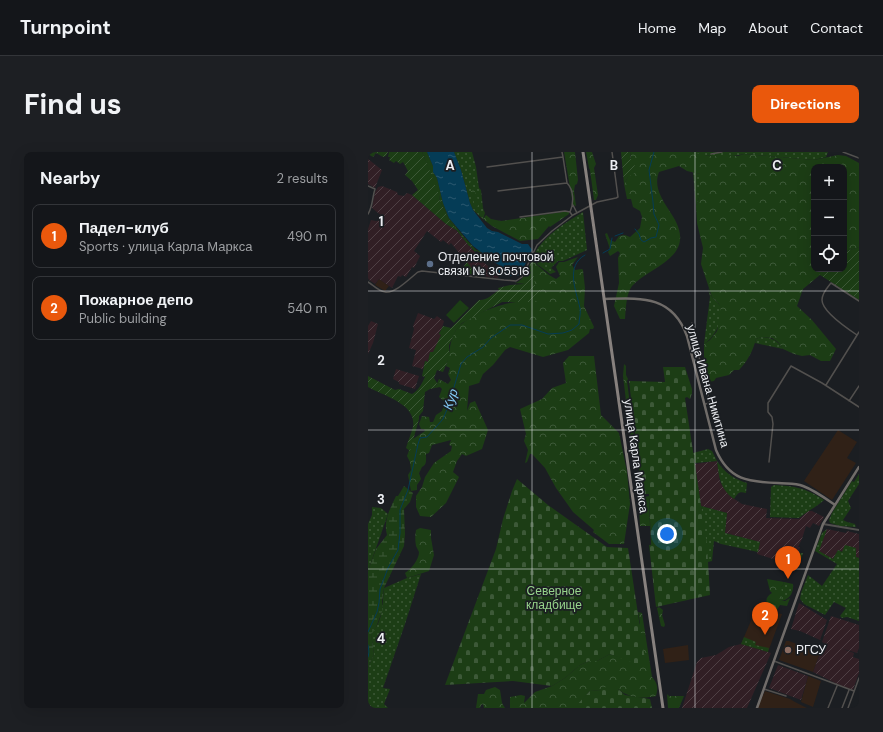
<!DOCTYPE html>
<meta charset="utf-8">
<style>
body{margin:0;font-family:"DM Sans",sans-serif;background:#1d1f23;color:#f1f3f6}
.controls{position:absolute;right:12px;top:12px;display:grid;overflow:hidden;border-radius:8px;box-shadow:0 4px 16px #0002}
.controls button{width:36px;height:36px;display:grid;place-items:center;padding:0;border:0;border-bottom:1px solid #333539;background:#14161a;color:#f1f3f6;font:20px sans-serif}
.you{position:absolute;left:299px;top:382px;width:14px;height:14px;margin:-10px;border:3px solid #fff;border-radius:50%;background:#1a73e8;box-shadow:0 0 0 6px #1a73e833}
.badge{display:grid;place-items:center;width:26px;height:26px;border-radius:50%;background:#ea580c;color:#fff;font-size:13px;font-weight:700}
.pin{position:absolute;translate:-50% -33px;filter:drop-shadow(0 1px 2px #0008)}
.pin::after{content:'';position:absolute;top:21px;width:14px;height:12px;background:inherit;clip-path:polygon(0 0,100% 0,50% 100%)}
.list{margin:0;padding:0;list-style:none}
h2{display:flex;justify-content:space-between;align-items:center;height:52px;margin:0;padding:0 16px;font-size:17px}
h2 small{font-size:13px;font-weight:400;color:#9d9fa2}
.list li{display:grid;grid-template-columns:26px 1fr auto;gap:12px;align-items:center;box-sizing:border-box;height:64px;margin:0 8px 8px;padding:0 8px;border:1px solid #333539;border-radius:8px}
.list b{display:block;font-size:15px;white-space:nowrap}
.list p{margin:0;font-size:13px;white-space:nowrap;color:#9d9fa2}
.list em{font-size:13px;font-style:normal;color:#9d9fa2}
.icon{flex:none;width:22px;height:22px;fill:none;stroke:currentColor;stroke-width:2;stroke-linecap:round;stroke-linejoin:round}
.map{position:relative;flex:none;width:491px;height:556px;overflow:hidden;border-radius:8px}
header{display:flex;align-items:center;gap:24px;box-sizing:border-box;height:56px;padding:0 20px;background:#14161a;border-bottom:1px solid #333539}
header strong{font-size:19px}
nav{display:flex;gap:22px;margin-inline-start:auto;font-size:14px}
.intro{display:flex;align-items:center;justify-content:space-between;box-sizing:border-box;height:96px;padding:0 24px}
h1{margin:0;font-size:28px}
.button{padding:10px 18px;border-radius:8px;background:#ea580c;color:#fff;font-size:14px;font-weight:700}
main{display:flex;gap:24px;padding:0 24px}
aside{flex:1;background:#14161a;border-radius:8px;box-shadow:0 4px 16px #0002}
.map>svg:first-child{display:block}
</style>
<header>
<strong>Turnpoint</strong>
<nav><a>Home</a><a>Map</a><a>About</a><a>Contact</a></nav>
</header>
<div class="intro"><h1>Find us</h1><a class="button">Directions</a></div>
<main>
<aside>
<h2>Nearby<small>2 results</small></h2>
<ul class="list">
<li><span class="badge">1</span><div><b>Падел-клуб</b><p>Sports · улица Карла Маркса</p></div><em>490 m</em></li>
<li><span class="badge">2</span><div><b>Пожарное депо</b><p>Public building</p></div><em>540 m</em></li>
</ul>
</aside>
<div class="map">
<svg width="491" height="556" viewBox="0 0 491 556">
<defs>
<pattern id="industrial-furrows" width="10" height="10" patternUnits="userSpaceOnUse"><rect width="10" height="10" fill="#311f25"/><path d="M-1 1l2-2M0 10L10 0M9 11l2-2" fill="none" stroke="#4f4045"/></pattern>
<pattern id="grass-dots" width="8" height="8" patternUnits="userSpaceOnUse"><rect width="8" height="8" fill="#1c3d15"/><path d="M2 2h.1M6 6h.1" fill="none" stroke="#3d5938" stroke-width="1.8" stroke-linecap="round"/></pattern>
<pattern id="forest-crowns" width="20" height="18" patternUnits="userSpaceOnUse"><rect width="20" height="18" fill="#1c3d15"/><path d="M2 6a3 3 0 1 1 6 0M12 15a3 3 0 1 1 6 0" fill="none" stroke="#3d5938"/></pattern>
<pattern id="wetland-marsh" width="20" height="14" patternUnits="userSpaceOnUse"><rect width="20" height="14" fill="#1c3d15"/><path d="M1 5h8M5 5V1M11 12h8M15 12V8" fill="none" stroke="#3d5938"/></pattern>
<pattern id="cemetery-stones" width="16" height="16" patternUnits="userSpaceOnUse"><rect width="16" height="16" fill="#1c3d15"/><path d="M2 7V4a2 2 0 0 1 4 0v3zM10 15v-3a2 2 0 0 1 4 0v3z" fill="#3d5938"/></pattern>
<pattern id="garden-furrows" width="10" height="10" patternUnits="userSpaceOnUse"><rect width="10" height="10" fill="#1c3d15"/><path d="M-1 1l2-2M0 10L10 0M9 11l2-2" fill="none" stroke="#3d5938"/></pattern>
<pattern id="water-ripples" width="26" height="14" patternUnits="userSpaceOnUse"><rect width="26" height="14" fill="#053c56"/><path d="M2 4q2-2 4 0t4 0M15 11q2-2 4 0t4 0" fill="none" stroke="#2a586f"/></pattern>
</defs>
<rect width="100%" height="100%" fill="#1b1e22"/>
<path fill="#302117" d="M 11,127 L 21,134 L 17,139 L 7,133 Z
M 470,278 L 489,290 L 479,306 L 488,311 L 464,348 L 436,329 Z
M 388,457 L 414,462 L 400,500 L 373,492 Z
M 418,489 L 421,489 L 452,501 L 445,520 L 411,508 Z
M 320,493 L 321,508 L 297,511 L 295,497 Z
M 440,524 L 453,529 L 445,555 L 433,550 Z
M 397,539 L 422,547 L 427,550 L 439,556 L 389,556 Z"/>
<path fill="url(#industrial-furrows)" d="M 0,7 L 14,18 L 7,36 L 0,32 Z
M 14,34 L 29,40 L 30,43 L 36,44 L 39,41 L 44,43 L 78,72 L 88,78 L 114,109 L 131,123 L 130,126 L 115,124 L 105,118 L 83,91 L 81,93 L 75,88 L 73,90 L 59,79 L 46,99 L 52,104 L 46,116 L 44,115 L 38,125 L 34,123 L 33,125 L 30,124 L 24,136 L 11,127 L 7,132 L 1,128 L 0,126 L 0,77 L 3,68 L 8,69 L 13,68 L 15,65 L 4,56 L 7,40 L 10,35 Z
M 50,161 L 66,167 L 69,164 L 76,169 L 74,176 L 71,181 L 73,183 L 70,191 L 65,201 L 62,200 L 60,210 L 57,209 L 55,217 L 44,214 L 48,198 L 41,196 L 46,177 L 45,174 Z
M 3,169 L 10,172 L 5,191 L 0,202 L 0,174 Z
M 28,217 L 51,224 L 47,237 L 31,232 L 31,230 L 25,227 Z
M 349,309 L 352,330 L 362,344 L 374,352 L 399,357 L 398,366 L 431,367 L 440,359 L 444,359 L 456,365 L 451,374 L 445,371 L 442,376 L 438,374 L 434,387 L 430,395 L 432,395 L 427,414 L 389,402 L 392,390 L 357,381 L 359,361 L 333,354 L 327,312 Z
M 459,377 L 478,381 L 479,379 L 491,382 L 491,406 L 470,398 L 465,407 L 450,399 Z
M 431,451 L 459,468 L 452,488 L 432,479 L 423,477 Z
M 463,464 L 491,473 L 491,496 L 489,501 L 472,496 L 486,501 L 485,505 L 491,507 L 491,521 L 485,538 L 471,533 L 445,520 L 456,491 L 454,490 Z
M 373,492 L 403,501 L 379,556 L 314,556 L 329,510 L 333,506 L 348,503 L 361,495 Z
M 410,513 L 440,524 L 433,548 L 401,536 Z"/>
<path fill="url(#grass-dots)" d="M 86,0 L 104,0 L 108,15 L 111,36 L 113,38 L 115,56 L 117,61 L 115,67 L 105,58 L 102,51 L 93,18 Z
M 323,0 L 460,0 L 458,5 L 446,8 L 376,2 C 363,6 336,5 323,0 Z
M 325,20 L 332,22 L 332,43 L 328,54 Z
M 215,60 L 219,98 L 195,109 L 190,109 L 183,116 L 188,120 L 182,122 L 169,112 L 170,102 L 166,102 C 177,83 197,71 215,60 Z
M 340,136 C 341,138 342,142 344,145 C 346,148 350,150 352,154 C 357,166 347,185 336,192 L 342,145 Z
M 393,185 C 404,186 409,188 415,197 L 387,191 L 388,187 Z
M 340,297 L 344,299 L 349,309 L 327,311 L 325,301 Z
M 349,309 C 357,321 366,327 379,331 L 378,341 C 371,339 370,341 366,347 C 352,337 351,325 349,309 Z
M 491,322 L 491,332 L 480,349 L 483,356 L 475,368 L 479,370 L 487,372 L 488,375 L 472,374 L 462,371 L 461,368 L 464,361 L 484,329 L 486,330 Z
M 406,333 C 427,334 438,336 456,348 C 449,355 439,359 431,366 L 402,365 L 403,335 Z
M 333,354 L 359,361 L 357,381 L 392,390 L 390,400 L 353,392 L 346,389 L 344,409 L 340,410 Z
M 4,355 L 13,356 L 20,362 L 0,419 L 0,372 L 4,363 Z
M 459,377 L 451,399 L 465,407 L 470,398 L 474,400 L 477,393 L 488,396 L 488,405 L 491,406 L 491,469 L 479,465 L 474,466 L 472,464 L 478,456 L 466,450 L 457,463 L 436,452 L 432,447 L 433,441 L 440,423 L 454,434 L 469,412 L 447,399 L 454,381 Z
M 431,401 L 435,401 L 431,414 L 427,414 Z
M 53,422 L 37,472 L 15,536 L 22,537 L 16,552 L 20,556 L 0,556 L 0,516 L 6,502 L 3,482 C 16,468 14,453 16,436 L 39,426 Z
M 416,430 L 425,432 C 426,441 421,448 413,449 L 413,435 L 415,433 Z
M 376,485 L 388,490 L 387,493 L 401,496 L 400,500 L 373,492 Z"/>
<path fill="url(#forest-crowns)" d="M 54,0 L 59,0 L 65,14 L 65,20 L 69,26 L 75,51 L 81,66 L 96,85 L 108,98 L 112,99 L 114,101 L 108,99 L 107,100 L 102,94 L 101,94 L 83,71 L 71,47 L 72,45 C 64,31 61,15 54,0 Z
M 196,0 L 207,0 L 210,28 L 209,32 L 207,33 L 206,39 L 208,54 L 205,53 Z
M 218,0 L 224,0 L 228,12 L 226,16 L 230,43 L 228,48 L 226,48 L 222,18 L 221,16 Z
M 263,0 L 323,0 L 342,4 L 370,4 L 376,2 L 446,8 L 470,3 L 478,4 L 491,11 L 491,95 L 476,100 L 476,15 L 446,15 L 446,117 L 452,117 L 452,123 L 435,137 L 429,154 L 444,168 L 468,197 L 462,209 L 453,209 L 442,203 L 434,204 L 426,202 L 415,197 L 410,190 L 404,186 L 393,185 L 388,187 C 385,199 379,210 371,218 L 366,218 L 361,223 L 348,226 L 346,229 L 340,230 L 336,213 L 336,192 L 342,188 L 349,179 L 353,159 L 351,152 L 344,145 L 333,112 L 335,96 L 329,71 L 328,54 L 332,43 L 332,22 L 319,19 L 311,14 L 291,20 C 281,46 315,64 312,88 C 310,110 277,119 264,134 C 258,142 258,156 257,167 L 252,167 L 246,154 L 251,131 L 250,106 L 252,101 L 250,99 L 242,104 L 240,100 L 242,97 L 237,82 L 239,81 L 242,88 L 247,90 L 251,84 L 257,83 L 262,85 L 272,76 L 274,65 L 272,59 L 265,55 L 263,47 L 259,47 L 256,32 L 260,25 Z
M 103,29 L 111,51 L 109,56 L 106,52 L 106,47 L 103,45 L 103,36 L 101,33 Z
M 201,59 L 201,62 L 182,75 L 181,74 L 170,87 L 152,89 L 124,74 L 115,67 L 118,63 L 123,67 L 133,69 Z
M 166,103 L 170,104 L 168,112 L 181,123 L 188,127 L 192,124 L 188,115 L 191,110 L 196,110 L 210,105 L 204,113 L 207,118 L 214,117 L 215,118 L 217,136 L 216,154 L 226,175 L 225,177 L 222,177 L 221,181 L 200,198 L 175,205 L 142,195 L 137,198 L 125,213 L 115,222 L 111,231 L 101,234 L 99,259 L 102,251 L 107,249 L 120,278 L 114,297 L 98,304 L 94,302 L 89,309 L 85,320 L 91,325 L 78,351 L 63,365 L 52,364 L 48,355 L 48,344 L 54,335 L 57,325 L 66,311 L 83,299 L 84,294 L 81,293 L 83,288 L 64,293 L 61,301 L 58,302 C 58,308 59,313 54,315 L 51,321 L 53,327 L 49,333 L 49,338 L 43,339 L 40,323 L 43,318 L 42,310 L 39,304 L 45,287 L 57,279 L 56,277 L 53,277 L 51,272 L 54,264 L 61,265 L 62,270 L 65,270 L 68,263 L 74,259 L 77,250 L 71,245 L 74,237 L 72,235 L 67,236 L 71,227 L 80,232 L 83,228 L 80,222 L 82,216 L 78,214 C 83,201 80,191 88,178 C 98,163 144,146 161,150 L 158,141 L 158,132 L 147,131 C 159,127 161,113 166,103 Z
M 201,204 L 226,204 L 233,263 L 251,281 L 259,320 L 262,352 L 256,392 L 241,392 L 225,380 L 226,378 L 205,360 L 188,336 L 177,316 L 164,302 L 162,302 L 159,310 L 157,311 L 160,298 L 156,289 L 158,282 L 152,257 L 174,247 L 184,236 L 198,231 L 195,211 Z
M 256,212 L 258,214 L 258,223 L 260,227 L 259,229 L 268,300 L 267,307 L 265,306 L 255,224 Z
M 281,344 L 282,374 L 272,374 L 271,354 L 274,346 Z
M 52,376 L 63,378 L 63,386 L 66,403 L 61,419 L 39,426 L 37,421 C 43,417 51,408 51,400 C 50,398 49,396 48,394 C 47,389 47,383 48,378 Z
M 399,427 L 416,430 L 415,433 L 413,435 L 414,440 L 413,449 L 417,449 L 422,446 L 419,454 L 412,453 L 409,458 L 405,458 C 398,454 395,446 404,441 L 402,439 Z
M 291,455 L 295,458 L 294,463 L 297,473 L 296,475 L 293,474 L 289,456 Z
M 270,460 L 274,461 L 284,525 C 290,532 290,536 288,544 C 275,547 260,546 250,537 L 222,539 L 207,556 L 142,556 L 142,545 L 153,543 L 157,544 L 156,551 L 167,540 L 184,534 L 197,526 L 212,513 L 221,509 L 229,509 L 242,502 L 254,506 L 272,471 Z
M 127,535 L 132,538 L 134,551 L 137,556 L 116,556 L 115,552 L 113,553 L 112,556 L 108,556 L 110,542 L 116,542 L 118,538 Z
M 299,542 L 301,544 L 316,544 L 311,556 L 300,556 Z"/>
<path fill="url(#wetland-marsh)" d="M 36,334 L 45,341 L 42,350 L 36,357 L 37,382 L 36,394 L 16,436 L 14,450 L 15,457 L 7,478 L 3,482 L 6,502 L 0,516 L 0,419 L 8,397 L 19,383 C 15,369 22,357 28,344 L 30,344 Z"/>
<path fill="url(#cemetery-stones)" d="M 295,215 L 317,215 L 324,237 L 324,241 L 322,247 L 319,245 L 317,246 L 339,393 L 342,443 L 288,455 L 281,393 L 283,393 L 281,342 L 274,342 L 261,229 L 297,230 Z
M 149,327 L 180,353 L 239,395 L 260,396 L 277,508 L 271,512 L 268,512 L 242,502 L 229,509 L 221,509 L 212,513 L 197,526 L 184,534 L 145,529 L 77,533 L 128,397 L 135,367 L 144,339 Z
M 236,535 L 250,537 L 257,543 L 282,547 L 284,556 L 206,556 L 222,539 L 233,538 Z"/>
<path fill="#1c3d15" d="M 92,148 L 101,156 L 86,171 L 78,163 Z"/>
<path fill="url(#garden-furrows)" d="M 0,0 L 20,0 L 18,4 L 15,5 L 8,1 L 5,5 L 0,2 Z
M 21,0 L 54,0 C 61,15 66,31 72,45 L 71,47 L 83,71 L 89,78 L 88,78 L 78,72 L 44,43 L 50,38 L 44,29 L 37,23 L 40,19 L 35,10 L 32,12 L 28,9 L 26,11 L 21,8 L 22,5 L 20,5 Z
M 253,0 L 263,0 L 262,6 L 270,19 L 260,25 L 256,32 Z
M 491,95 L 491,148 L 452,123 L 452,117 L 476,117 L 476,100 Z
M 99,110 L 105,118 L 113,123 L 91,121 Z
M 162,122 L 166,124 L 167,133 L 171,133 L 174,145 L 166,150 L 134,150 L 94,171 L 88,178 L 81,193 L 81,206 L 75,220 L 69,218 L 66,226 L 69,231 L 67,236 L 62,237 L 57,240 L 55,259 L 51,264 L 51,267 L 42,299 L 38,296 C 40,289 43,282 45,275 C 49,252 16,244 0,235 L 0,224 L 27,238 L 31,237 L 44,242 C 51,238 53,233 57,225 L 54,224 L 57,209 L 60,210 L 62,200 L 65,200 L 73,183 L 71,182 L 75,174 L 83,176 L 111,148 C 118,149 125,142 131,138 L 130,136 L 142,133 L 156,132 Z"/>
<path fill="url(#water-ripples)" d="M 59,0 L 86,0 L 93,18 L 102,51 L 105,58 L 119,76 L 124,79 L 130,80 L 154,92 L 160,92 L 164,98 L 152,123 L 148,124 L 137,124 L 135,122 L 128,120 L 133,117 L 131,113 L 119,106 L 113,100 L 105,94 L 81,66 L 75,51 L 69,26 L 65,20 L 65,14 Z"/>
<g fill="none" stroke-linecap="round" stroke-linejoin="round">
<path stroke="#053c56" stroke-width="1" d="M 267,77 L 271,82 L 273,88 L 276,90 L 283,86 L 288,85 L 291,73 L 286,62 L 285,50 L 281,18 L 286,0
M 247,84 L 255,81
M 235,101 L 242,97 L 244,86
M 0,480 L 9,460 L 11,451 L 12,437 L 20,416 L 30,398 L 32,381 L 32,358 L 40,338 L 50,292 L 52,286 L 59,285 L 75,267 L 80,255 L 93,212 L 99,205 L 115,195 L 123,186 L 142,173 L 154,173 L 180,182 L 195,181 L 204,178 L 211,172 C 211,167 213,161 212,156 C 208,138 197,114 217,103
M 0,493 L 1,500 L 0,505"/>
<path stroke="#52504e" stroke-width="1.5" d="M 194,0 L 195,5
M 475,0 L 491,6
M 343,2 L 354,0
M 119,15 L 195,5 L 199,31
M 0,34 L 7,37 C 4,46 5,54 0,62
M 130,39 L 199,31 C 206,38 206,51 202,60 L 204,63
M 205,53 L 209,61
M 152,65 L 197,59 L 202,60
M 0,130 C 5,133 10,139 17,140 C 27,142 42,126 50,120 L 54,119 L 136,128 L 148,129 L 154,125 L 169,93 L 184,79 L 205,63 L 229,50 L 248,46 L 250,45 L 244,0
M 324,171 L 336,228 L 342,251 L 337,252
M 489,183 C 480,177 454,159 454,148 C 454,141 459,136 463,131 L 491,149
M 458,233 L 491,180
M 481,249 L 491,234
M 401,310 L 405,272 L 404,265 L 400,260 L 400,251 L 423,214 L 454,231 L 491,255
M 406,509 L 486,539
M 396,537 L 418,544
M 460,556 L 469,534
M 474,556 L 481,538
M 480,556 L 491,526"/>
<path stroke="#52504e" stroke-width="2" d="M 455,372 L 491,378"/>
<path stroke="#706c69" stroke-width="2.5" d="M 236,147 C 273,146 304,143 319,184 L 348,298 C 361,328 380,330 410,331 C 419,332 427,331 435,334 C 446,338 457,346 467,353
M 389,556 L 455,372 L 491,315"/>
<path stroke="#87817e" stroke-width="3" d="M 215,0 L 295,556"/>
</g>
<path fill="none" stroke="#eceef2" stroke-width="1" stroke-opacity="0.55" d="M 164,0 L 164,556M 327,0 L 327,556M 0,139 L 491,139M 0,278 L 491,278M 0,417 L 491,417"/>
<circle fill="#5c6f8a" stroke="#1b1e22" stroke-width="1.5" cx="62" cy="112" r="4"/>
<circle fill="#8d6e63" stroke="#1b1e22" stroke-width="1.5" cx="420" cy="498" r="4"/>
<g text-anchor="middle" stroke-width="3.5" stroke-linejoin="round" paint-order="stroke">
<g font-size="12" fill="#eceef2" stroke="#1b1e22" text-anchor="start">
<text x="70" y="109">Отделение почтовой<tspan x="70" dy="14">связи № 305516</tspan></text>
<text x="428" y="502">РГСУ</text>
</g>
<g font-size="12" fill="#eceef2" stroke="#1b1e22">
<text transform="translate(340 234) rotate(74)" y="4">улица Ивана Никитина</text>
<text transform="translate(268 304) rotate(82)" y="4">улица Карла Маркса</text>
</g>
<g font-size="12" fill="#97d48b" stroke="#1b1e22">
<text x="186" y="443">Северное<tspan x="186" dy="14">кладбище</tspan></text>
</g>
<g font-size="13" font-style="italic" fill="#82c9f4" stroke="#1b1e22">
<text transform="translate(82 247) rotate(-71)" y="5">Кур</text>
</g>
</g>
<g font-size="13" text-anchor="middle" font-weight="bold" fill="#eceef2" stroke="#1b1e22" stroke-width="3.5" stroke-linejoin="round" paint-order="stroke">
<text x="82" y="18">A</text>
<text x="246" y="18">B</text>
<text x="409" y="18">C</text>
<text x="13" y="74">1</text>
<text x="13" y="213">2</text>
<text x="13" y="352">3</text>
<text x="13" y="491">4</text>
</g>
</svg>
<div class="controls">
<button>+</button>
<button>−</button>
<button><svg class="icon" aria-label="locate" viewBox="0 0 24 24"><circle cx="12" cy="12" r="6"/><path d="M12 2v4M12 18v4M2 12h4M18 12h4"/></svg></button>
</div>
<div class="you"></div>
<div class="pin badge" style="left:420px;top:427px">1</div>
<div class="pin badge" style="left:397px;top:483px">2</div>
</div>
</main>
